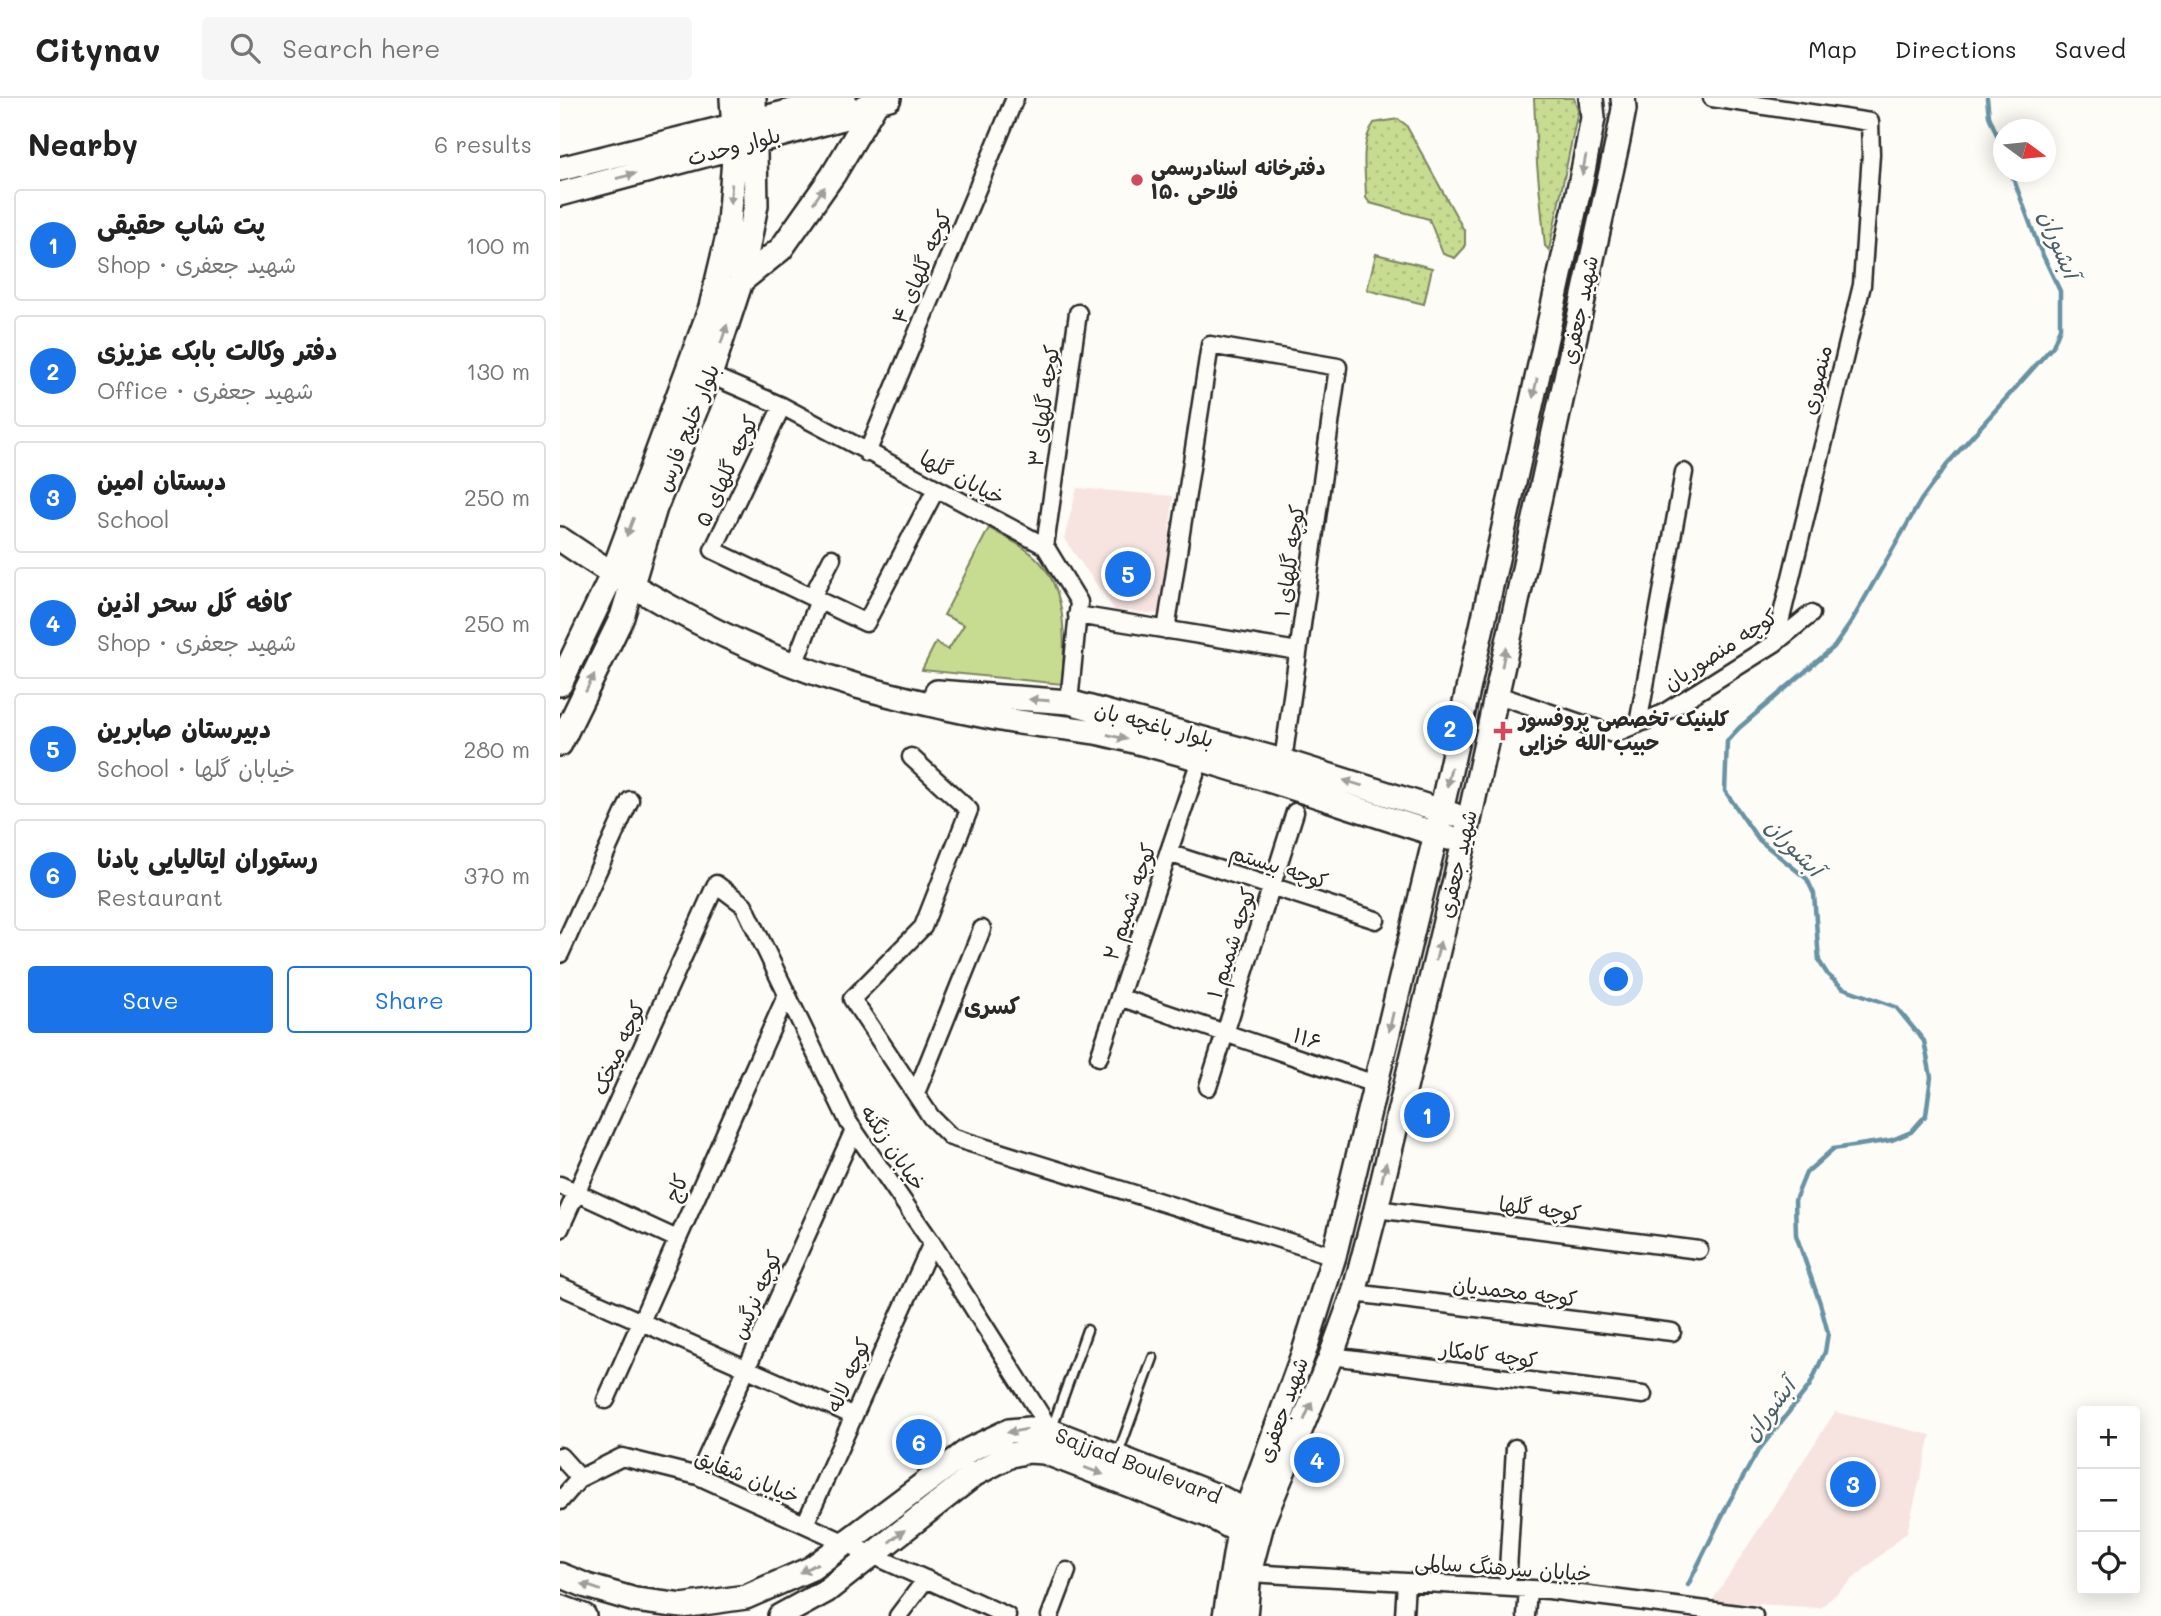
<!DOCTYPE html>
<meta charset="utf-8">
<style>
body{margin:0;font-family:Mali,"Playpen Sans Arabic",sans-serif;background:#f6f6f6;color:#222}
.controls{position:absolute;right:21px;bottom:21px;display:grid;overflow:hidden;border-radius:7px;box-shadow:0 4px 18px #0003}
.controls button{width:63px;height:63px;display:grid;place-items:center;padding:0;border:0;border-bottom:2px solid #e0e0e0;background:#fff;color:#222;font:35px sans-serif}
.compass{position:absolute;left:1433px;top:21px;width:63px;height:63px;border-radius:50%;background:#fff;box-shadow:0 4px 18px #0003;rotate:105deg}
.you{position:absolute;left:1057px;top:882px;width:24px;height:24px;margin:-18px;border:5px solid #fff;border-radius:50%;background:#1a73e8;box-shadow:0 0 0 10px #1a73e833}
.badge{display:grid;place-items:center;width:46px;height:46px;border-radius:50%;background:#1a73e8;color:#fff;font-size:23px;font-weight:700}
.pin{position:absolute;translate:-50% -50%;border:4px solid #fff;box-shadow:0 2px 7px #0006}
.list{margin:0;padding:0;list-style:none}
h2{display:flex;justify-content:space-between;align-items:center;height:91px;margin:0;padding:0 28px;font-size:30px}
h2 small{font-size:23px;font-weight:400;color:#767676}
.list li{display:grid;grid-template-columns:46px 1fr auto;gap:21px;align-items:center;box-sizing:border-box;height:112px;margin:0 14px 14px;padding:0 14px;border:2px solid #e0e0e0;border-radius:7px}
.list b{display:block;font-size:26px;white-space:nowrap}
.list p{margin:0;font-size:23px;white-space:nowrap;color:#767676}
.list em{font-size:23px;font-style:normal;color:#767676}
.actions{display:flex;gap:14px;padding:21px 28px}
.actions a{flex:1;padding:16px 0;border:2px solid #1a73e8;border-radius:7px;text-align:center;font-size:24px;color:#1a73e8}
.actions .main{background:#1a73e8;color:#fff}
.icon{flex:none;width:38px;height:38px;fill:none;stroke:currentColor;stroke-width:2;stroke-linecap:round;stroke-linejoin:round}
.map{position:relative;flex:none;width:1601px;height:1518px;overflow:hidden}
header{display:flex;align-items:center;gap:42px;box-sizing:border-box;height:98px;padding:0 35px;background:#fff;border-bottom:2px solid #e0e0e0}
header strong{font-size:33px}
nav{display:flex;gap:38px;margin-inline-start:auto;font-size:24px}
.search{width:490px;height:63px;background:#f6f6f6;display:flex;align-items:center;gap:18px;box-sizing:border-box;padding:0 24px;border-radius:7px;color:#767676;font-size:26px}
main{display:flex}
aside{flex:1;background:#fff}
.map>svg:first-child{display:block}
</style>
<header>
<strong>Citynav</strong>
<div class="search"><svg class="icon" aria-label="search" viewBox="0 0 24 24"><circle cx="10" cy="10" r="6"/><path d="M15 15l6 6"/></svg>Search here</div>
<nav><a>Map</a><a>Directions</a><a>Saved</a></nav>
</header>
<main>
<aside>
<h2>Nearby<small>6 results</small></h2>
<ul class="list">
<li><span class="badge">1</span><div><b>پت شاپ حقیقی</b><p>Shop · شهید جعفری</p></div><em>100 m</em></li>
<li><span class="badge">2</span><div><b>دفتر وکالت بابک عزیزی</b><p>Office · شهید جعفری</p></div><em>130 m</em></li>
<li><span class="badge">3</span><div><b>دبستان امین</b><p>School</p></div><em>250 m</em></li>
<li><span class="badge">4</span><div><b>کافه گل سحر اذین</b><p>Shop · شهید جعفری</p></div><em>250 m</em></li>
<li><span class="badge">5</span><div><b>دبیرستان صابرین</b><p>School · خیابان گلها</p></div><em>280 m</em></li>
<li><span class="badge">6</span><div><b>رستوران ایتالیایی پادنا</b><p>Restaurant</p></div><em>370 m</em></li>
</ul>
<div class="actions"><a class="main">Save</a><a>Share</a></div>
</aside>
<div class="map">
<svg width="1601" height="1518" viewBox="0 0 1601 1518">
<defs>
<pattern id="grass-dots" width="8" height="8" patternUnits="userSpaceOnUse" patternTransform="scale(1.75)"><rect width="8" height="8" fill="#c8dc91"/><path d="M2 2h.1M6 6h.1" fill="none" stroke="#acbd7d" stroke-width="1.8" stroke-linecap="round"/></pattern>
</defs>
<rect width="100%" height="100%" fill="#fdfcf7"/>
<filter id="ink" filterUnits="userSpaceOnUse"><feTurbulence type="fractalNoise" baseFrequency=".0143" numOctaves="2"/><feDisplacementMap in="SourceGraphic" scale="14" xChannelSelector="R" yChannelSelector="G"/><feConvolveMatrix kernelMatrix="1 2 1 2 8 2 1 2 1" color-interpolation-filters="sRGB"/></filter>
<g filter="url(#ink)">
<path fill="#f7e4e0" d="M 517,390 L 613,398 L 602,516 L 555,512 L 504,441 Z
M 1275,1314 L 1371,1337 L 1347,1434 L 1260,1510 L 1152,1503 Z"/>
<path fill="url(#grass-dots)" stroke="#7a845e" stroke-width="2" d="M 974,0 L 1014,0 L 1018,13 L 989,152 L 985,148 L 977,66 Z
M 838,21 L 846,27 L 905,134 L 905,149 L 895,160 L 883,156 L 869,121 L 810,105 L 806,100 C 806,75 799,46 814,25 Z
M 816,156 L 872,170 L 864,206 L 807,192 Z"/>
<path fill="#c8dc91" stroke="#7a845e" stroke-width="2" d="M 429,430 C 442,438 456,444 468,453 C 509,483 505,541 502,586 L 362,572 L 376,544 L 388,552 L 404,527 L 384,517 Z"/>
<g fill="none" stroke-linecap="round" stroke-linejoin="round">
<path stroke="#6893a3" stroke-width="4.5" d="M 1427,0 L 1429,18 L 1444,54
M 1128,1487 L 1169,1404 L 1198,1353 L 1250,1287 L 1265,1254 L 1268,1235 L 1260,1205 L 1236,1137 L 1235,1102 L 1246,1075 L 1273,1051 L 1332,1042 L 1351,1034 L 1366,1017 L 1371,979 L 1364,943 L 1336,909 L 1283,890 L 1268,877 L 1259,863 L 1254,796 L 1247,781 L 1198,741 L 1165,693 L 1167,643 L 1179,630 L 1274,549 L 1290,526 L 1361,402 L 1389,364 L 1493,248 L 1500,230 L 1500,193 L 1478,147 L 1451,74"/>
<defs>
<path id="lane" d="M 492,1330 L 527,1232
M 558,1356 L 593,1260"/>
<path id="street" d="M 1152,0 L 1310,24 L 1311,56 L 1302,187 L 1215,545
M 150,277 L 222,308 L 485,448 L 519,504 L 509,604
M 222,308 L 153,452 L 306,525 L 376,391
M 307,355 L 455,0
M 485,448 L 518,215
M 252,499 L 272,460
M 517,517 L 738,553
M 606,532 L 650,247 L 778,269 L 723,663
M 234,567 L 259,502
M 935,596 L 1053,636 L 1102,616 L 1215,545 L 1251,516
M 1078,626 L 1124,374
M 351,659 L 409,712 L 363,829 L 292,901 L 371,1019 L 391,1039 L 774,1158
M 608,755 L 816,822
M 0,856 L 70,702
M 559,899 L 815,986
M 539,959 L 640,662
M 648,989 L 735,714
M 356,995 L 422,831
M 0,1087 L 117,1141
M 816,1111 L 1139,1152
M 0,1131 L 156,786 L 184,807 L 289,1025 L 372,1145 L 491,1333
M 0,1188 L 294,1318
M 794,1195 L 1112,1234
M 771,1258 L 1083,1297
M 46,1302 L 227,896
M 0,1358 L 20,1380
M 138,1378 L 294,1032
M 0,1403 L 20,1380 L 62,1359 L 138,1378 L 447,1518
M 245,1426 L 372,1145
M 689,1475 L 989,1492 L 1194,1518
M 947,1490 L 955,1350
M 338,1518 L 366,1481
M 490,1518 L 507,1473
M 844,1518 L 846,1484
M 966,1518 L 968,1491"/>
<path id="secondary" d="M 0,71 L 284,0
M 0,96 L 283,20 L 317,3 L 329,0
M 181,183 L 221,151 L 273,77 L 317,3
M 0,441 C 89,502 192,558 297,588 C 343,601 399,613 446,622 C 479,628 513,629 545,636 C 662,663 775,705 889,740
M 0,586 L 52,477 L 151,209 L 168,138 L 175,48 L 172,0
M 377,594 L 509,604 L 723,663 L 894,717
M 0,646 L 62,519 L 95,410 L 150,277 L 181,183 L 196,107 L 194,0
M 0,1477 L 27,1488 L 75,1502 L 122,1508 L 186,1499 L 252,1470 L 409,1352 L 449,1333 L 469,1331 L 491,1333 L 657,1398 L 697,1419
M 0,1509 L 24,1518
M 220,1518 L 266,1493 L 415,1376 L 451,1357 L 468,1353 L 484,1354 L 650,1418 L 690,1439
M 665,1518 L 679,1433 L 744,1254 L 774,1158 L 876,736 L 1023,73 L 1033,20 L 1031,0
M 685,1518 L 689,1475 L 703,1422 L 771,1258 L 794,1195 L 816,1111 L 906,736 L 1058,42 L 1064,11 L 1063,0"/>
</defs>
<use href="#lane" stroke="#2b2b2b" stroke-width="13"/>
<use href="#street" stroke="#2b2b2b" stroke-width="21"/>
<use href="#secondary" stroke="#2b2b2b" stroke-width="28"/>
<use href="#lane" stroke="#fdfcf7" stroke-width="8"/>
<use href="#street" stroke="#fdfcf7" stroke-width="16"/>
<use href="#secondary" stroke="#fdfcf7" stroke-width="23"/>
</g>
<defs><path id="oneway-solid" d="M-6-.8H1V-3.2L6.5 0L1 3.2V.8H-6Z" transform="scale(1.75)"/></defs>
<g fill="#9e9e9b">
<use href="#oneway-solid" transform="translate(1024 67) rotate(101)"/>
<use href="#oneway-solid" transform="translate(66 78) rotate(-15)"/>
<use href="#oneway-solid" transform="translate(171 96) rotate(94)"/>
<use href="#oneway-solid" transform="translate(259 97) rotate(-55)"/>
<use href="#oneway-solid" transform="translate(164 236) rotate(-72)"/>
<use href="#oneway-solid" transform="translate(975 290) rotate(102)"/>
<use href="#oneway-solid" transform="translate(70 429) rotate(111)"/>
<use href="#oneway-solid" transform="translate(944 559) rotate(-78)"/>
<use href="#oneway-solid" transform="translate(30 585) rotate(-64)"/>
<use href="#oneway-solid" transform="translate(479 602) rotate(-176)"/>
<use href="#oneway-solid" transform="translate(557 639) rotate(15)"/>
<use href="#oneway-solid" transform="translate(889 679) rotate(102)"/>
<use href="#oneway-solid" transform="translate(793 685) rotate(-163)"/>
<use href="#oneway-solid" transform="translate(878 853) rotate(-77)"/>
<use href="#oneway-solid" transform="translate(831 924) rotate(103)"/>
<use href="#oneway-solid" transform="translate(824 1074) rotate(-77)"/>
<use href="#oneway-solid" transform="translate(748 1313) rotate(-67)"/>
<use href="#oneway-solid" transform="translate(457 1333) rotate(170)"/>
<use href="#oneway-solid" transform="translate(534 1373) rotate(21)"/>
<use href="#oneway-solid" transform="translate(337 1438) rotate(-38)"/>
<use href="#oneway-solid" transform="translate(249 1470) rotate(151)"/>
<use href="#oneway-solid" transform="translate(31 1489) rotate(-161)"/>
</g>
</g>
<g fill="#d1495b" stroke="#fdfcf7" stroke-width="2.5">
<circle cx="577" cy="82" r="7"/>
<path d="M939.5 622.5h7v7h7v7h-7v7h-7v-7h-7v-7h7z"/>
</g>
<g text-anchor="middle" stroke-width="5" stroke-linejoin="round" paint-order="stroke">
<g font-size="21" fill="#2b2b2b" stroke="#fdfcf7">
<text transform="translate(174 49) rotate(-15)" y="7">بلوار وحدت</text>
<text transform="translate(362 169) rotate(-67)" y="7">کوچه گلهای ۴</text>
<text transform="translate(1020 212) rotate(-78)" y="7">شهید جعفری</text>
<text transform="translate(1257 282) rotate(-76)" y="7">منصوری</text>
<text transform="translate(484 308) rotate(-82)" y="7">کوچه گلهای ۳</text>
<text transform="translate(128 330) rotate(-68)" y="7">بلوار خلیج فارس</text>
<text transform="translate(167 373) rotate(-65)" y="7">کوچه گلهای ۵</text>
<text transform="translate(402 380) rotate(28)" y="7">خیابان گلها</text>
<text transform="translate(730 463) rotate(-82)" y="7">کوچه گلهای ۱</text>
<text transform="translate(1161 552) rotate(-33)" y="7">کوچه منصوریان</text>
<text transform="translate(594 627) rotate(15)" y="7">بلوار باغچه بان</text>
<text transform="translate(898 766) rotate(-77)" y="7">شهید جعفری</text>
<text transform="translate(719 769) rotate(18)" y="7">کوچه بیستم</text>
<text transform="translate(570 804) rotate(-71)" y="7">کوچه شمیم ۲</text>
<text transform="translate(672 845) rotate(-72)" y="7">کوچه شمیم ۱</text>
<text transform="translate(747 941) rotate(19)" y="7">۱۱۶</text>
<text transform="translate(59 950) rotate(-66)" y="7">کوچه میخک</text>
<text transform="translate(333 1050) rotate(56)" y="7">خیابان زنگنه</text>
<text transform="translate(117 1090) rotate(-66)" y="7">کاج</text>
<text transform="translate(980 1111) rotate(7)" y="7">کوچه گلها</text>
<text transform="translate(955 1194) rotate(7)" y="7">کوچه محمدیان</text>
<text transform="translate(197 1197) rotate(-66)" y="7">کوچه نرگس</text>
<text transform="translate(929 1257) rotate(7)" y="7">کوچه کامکار</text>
<text transform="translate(289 1277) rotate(-66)" y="7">کوچه لاله</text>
<text transform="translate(723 1312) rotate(-70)" y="7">شهید جعفری</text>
<text transform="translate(578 1368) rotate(21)" y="7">Sajjad Boulevard</text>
<text transform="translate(187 1379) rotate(22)" y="7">خیابان شقایق</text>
<text transform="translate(943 1470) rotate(4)" y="7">خیابان سرهنگ سالمی</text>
</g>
<g font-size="21" font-weight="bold" fill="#2b2b2b" stroke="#fdfcf7" text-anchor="start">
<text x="591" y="77">دفترخانه اسنادرسمی<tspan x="591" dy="24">۱۵۰ فلاحی</tspan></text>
<text x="959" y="628">کلینیک تخصصی پروفسور<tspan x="959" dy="24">حبیب الله خزایی</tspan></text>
</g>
<g font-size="23" font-style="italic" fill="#4a5f67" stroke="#fdfcf7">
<text transform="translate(1499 146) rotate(68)" y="8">آبشوران</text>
<text transform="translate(1234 749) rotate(46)" y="8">آبشوران</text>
<text transform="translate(1209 1312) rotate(-53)" y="8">آبشوران</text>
</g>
<g font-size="23" font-weight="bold" fill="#2b2b2b" stroke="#fdfcf7">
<text x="432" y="916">کسری</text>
</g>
</g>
</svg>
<div class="controls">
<button>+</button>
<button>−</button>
<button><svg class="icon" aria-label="locate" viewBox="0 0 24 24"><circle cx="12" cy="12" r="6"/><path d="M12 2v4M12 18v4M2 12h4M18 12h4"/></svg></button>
</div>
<svg class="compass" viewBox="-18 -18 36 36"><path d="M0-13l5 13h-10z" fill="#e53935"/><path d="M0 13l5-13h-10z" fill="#767676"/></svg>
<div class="you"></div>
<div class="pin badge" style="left:867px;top:1017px">1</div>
<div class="pin badge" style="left:890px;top:630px">2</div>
<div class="pin badge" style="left:1293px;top:1386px">3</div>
<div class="pin badge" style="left:757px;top:1362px">4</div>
<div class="pin badge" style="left:568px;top:476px">5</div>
<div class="pin badge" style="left:359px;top:1344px">6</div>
</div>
</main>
